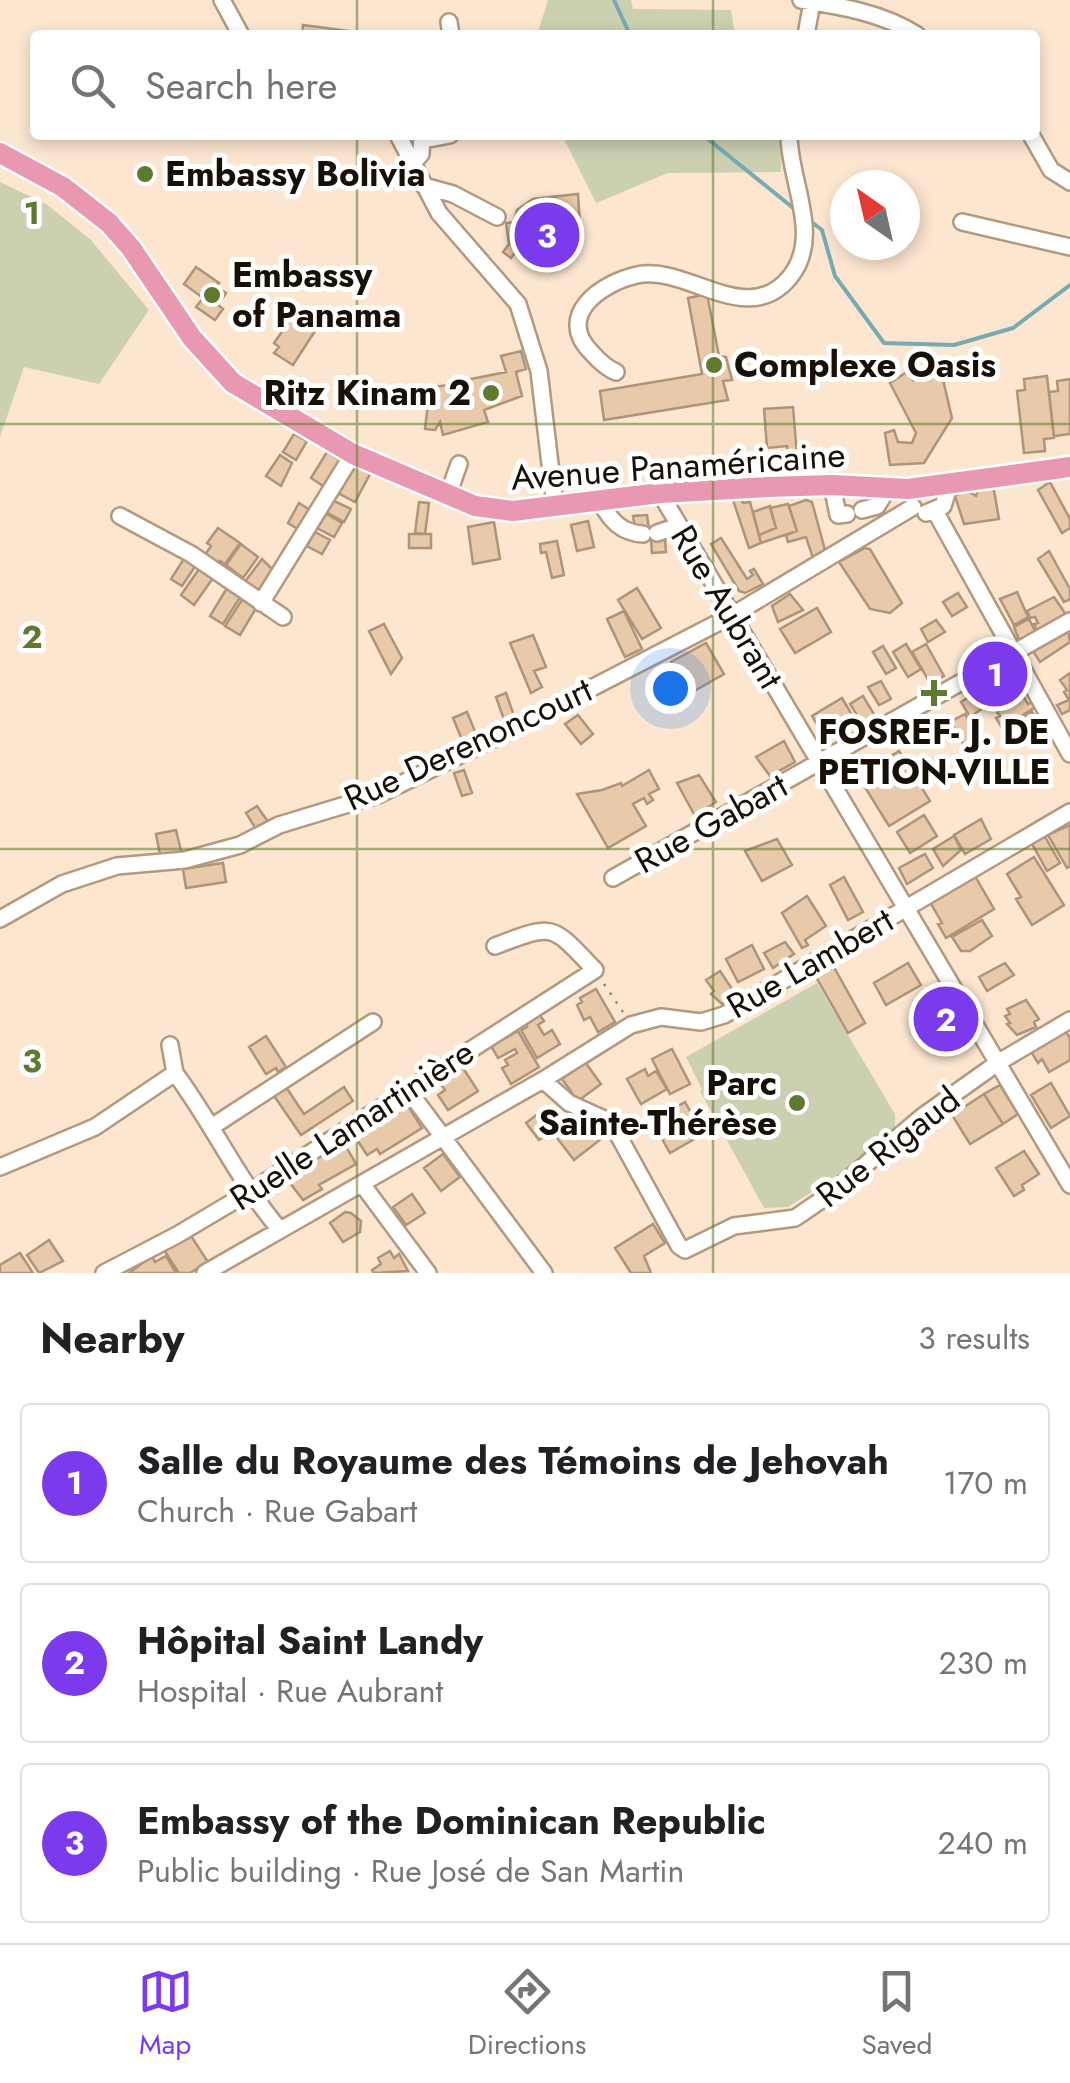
<!DOCTYPE html>
<meta charset="utf-8">
<style>
body{margin:0;font-family:Jost,sans-serif;background:#f2f2f2;color:#202124}
.compass{position:absolute;left:830px;top:170px;width:90px;height:90px;border-radius:50%;background:#fff;box-shadow:0 5px 15px #0003;rotate:326deg}
.you{position:absolute;left:670px;top:688px;width:35px;height:35px;margin:-25px;border:8px solid #fff;border-radius:50%;background:#1a73e8;box-shadow:0 0 0 15px #1a73e833}
.badge{display:grid;place-items:center;width:65px;height:65px;border-radius:50%;background:#7c3aed;color:#fff;font-size:32px;font-weight:700}
.pin{position:absolute;translate:-50% -50%;border:5px solid #fff;box-shadow:0 2px 10px #0006}
.list{margin:0;padding:0;list-style:none}
h2{display:flex;justify-content:space-between;align-items:center;height:130px;margin:0;padding:0 40px;font-size:42px}
h2 small{font-size:32px;font-weight:400;color:#757577}
.list li{display:grid;grid-template-columns:65px 1fr auto;gap:30px;align-items:center;box-sizing:border-box;height:160px;margin:0 20px 20px;padding:0 20px;border:2px solid #e0e0e0;border-radius:10px}
.list b{display:block;font-size:38px;white-space:nowrap}
.list p{margin:0;font-size:32px;white-space:nowrap;color:#757577}
.list em{font-size:32px;font-style:normal;color:#757577}
.icon{flex:none;width:55px;height:55px;fill:none;stroke:currentColor;stroke-width:2;stroke-linecap:round;stroke-linejoin:round}
.map{position:relative;flex:none;width:1070px;height:1273px;overflow:hidden}
.search{position:absolute;background:#fff;box-shadow:0 5px 15px #0003;left:30px;right:30px;top:30px;height:110px;display:flex;align-items:center;gap:25px;box-sizing:border-box;padding:0 35px;border-radius:10px;color:#757577;font-size:38px}
.sheet{height:670px;background:#fff}
nav{display:flex;justify-content:space-around;align-items:center;box-sizing:border-box;height:140px;border-top:2px solid #e0e0e0;background:#fff;font-size:28px;color:#757577}
nav a{display:grid;justify-items:center;gap:5px}
nav .on{color:#7c3aed}
.map>svg:first-child{display:block}
</style>
<div class="map">
<svg width="1070" height="1273" viewBox="0 0 1070 1273">
<rect width="100%" height="100%" fill="#fce6d0"/>
<path fill="#cbd0b1" d="M 548,0 L 631,0 L 633,9 L 731,10 L 735,35 L 537,35 Z
M 562,135 L 782,135 L 781,172 L 668,173 L 596,203 Z
M 0,182 L 46,204 L 90,239 L 149,310 L 99,384 L 24,367 L 0,437 Z
M 817,983 L 895,1114 L 895,1128 L 877,1151 L 788,1207 L 764,1208 L 700,1091 L 702,1089 L 686,1057 Z"/>
<g fill="none" stroke-linecap="round" stroke-linejoin="round">
<path stroke="#77aab2" stroke-width="4" d="M 614,0 L 630,35
M 703,135 L 797,211
M 809,220 L 822,230 L 835,276 L 884,343 L 954,345 L 1013,328 L 1070,285"/>
</g>
<path fill="#e8c9a9" stroke="#ad947a" stroke-width="2.5" d="M 303,25 L 379,35 L 302,35 Z
M 578,194 L 580,226 L 573,227 L 575,239 L 563,241 L 567,260 L 544,264 L 542,254 L 534,255 L 531,241 L 523,242 L 511,258 L 503,252 L 509,244 L 506,223 L 514,222 L 517,210 L 533,199 Z
M 196,267 L 219,283 L 216,286 L 226,293 L 218,305 L 223,309 L 215,320 L 196,307 L 203,298 L 184,284 Z
M 707,294 L 719,356 L 726,357 L 732,380 L 723,381 L 728,400 L 604,420 L 600,391 L 702,374 L 688,298 Z
M 293,316 L 315,331 L 293,365 L 274,353 L 279,347 L 274,343 Z
M 521,351 L 526,369 L 516,372 L 522,396 L 484,410 L 488,422 L 443,435 L 440,422 L 435,430 L 425,429 L 430,387 L 450,385 L 452,396 L 469,391 L 466,380 L 506,372 L 501,356 Z
M 941,371 L 952,418 L 924,463 L 890,465 L 885,433 L 894,430 L 898,442 L 912,443 L 916,433 L 890,383 L 907,372 L 913,380 L 918,375 Z
M 1047,376 L 1054,438 L 1044,439 L 1045,451 L 1024,453 L 1017,391 L 1025,390 L 1024,379 Z
M 1070,379 L 1070,434 L 1054,436 L 1049,392 L 1058,391 L 1057,381 Z
M 793,407 L 797,456 L 788,457 L 787,446 L 767,448 L 764,409 Z
M 294,434 L 307,441 L 296,460 L 283,452 Z
M 327,452 L 343,462 L 326,488 L 311,478 Z
M 280,455 L 292,463 L 281,486 L 266,476 Z
M 351,464 L 370,474 L 355,502 L 336,492 Z
M 992,479 L 999,519 L 964,524 L 955,496 L 966,490 L 976,496 L 981,482 Z
M 1050,482 L 1070,519 L 1070,528 L 1062,533 L 1038,490 Z
M 741,499 L 743,503 L 750,502 L 761,543 L 749,548 L 733,500 Z
M 332,500 L 351,509 L 344,522 L 326,512 Z
M 806,500 L 812,502 L 826,554 L 813,558 L 806,537 L 788,542 L 786,535 L 797,531 L 789,506 Z
M 419,502 L 429,503 L 425,534 L 415,533 Z
M 299,503 L 313,512 L 301,531 L 288,523 Z
M 788,504 L 797,531 L 761,543 L 759,535 L 776,528 L 770,508 Z
M 770,506 L 776,528 L 759,535 L 753,512 Z
M 325,513 L 342,523 L 334,537 L 317,528 Z
M 647,515 L 649,528 L 657,527 L 658,540 L 665,540 L 666,552 L 652,553 L 651,540 L 644,541 L 635,528 L 633,516 Z
M 588,521 L 594,547 L 577,551 L 571,525 Z
M 494,522 L 500,559 L 473,564 L 468,527 Z
M 218,528 L 240,543 L 225,564 L 220,561 L 217,565 L 204,556 L 211,546 L 207,543 Z
M 315,532 L 330,540 L 322,554 L 307,546 Z
M 409,534 L 431,534 L 431,548 L 409,548 Z
M 721,538 L 747,579 L 753,575 L 750,571 L 754,569 L 763,584 L 745,593 L 739,591 L 711,544 Z
M 557,541 L 564,575 L 552,578 L 546,552 L 541,553 L 540,544 Z
M 241,544 L 258,557 L 243,578 L 226,565 Z
M 865,548 L 870,549 L 902,603 L 890,613 L 870,609 L 839,562 Z
M 1049,551 L 1070,589 L 1070,599 L 1064,602 L 1038,559 Z
M 185,557 L 196,565 L 182,586 L 171,579 Z
M 262,559 L 276,573 L 261,595 L 244,583 Z
M 199,569 L 213,578 L 194,605 L 181,595 Z
M 227,588 L 241,596 L 223,624 L 210,616 Z
M 637,588 L 661,628 L 642,639 L 618,600 Z
M 1017,592 L 1028,617 L 1014,625 L 1000,599 Z
M 958,593 L 967,607 L 952,616 L 943,602 Z
M 790,594 L 803,610 L 778,622 L 772,606 Z
M 244,597 L 258,605 L 240,635 L 225,626 Z
M 1054,597 L 1069,619 L 1038,634 L 1034,624 L 1038,623 L 1035,617 L 1030,618 L 1027,611 Z
M 817,608 L 831,632 L 795,653 L 780,629 Z
M 624,611 L 642,649 L 625,657 L 607,619 Z
M 1029,619 L 1037,635 L 1025,642 L 1019,640 L 1014,627 Z
M 936,620 L 945,632 L 928,642 L 921,629 Z
M 384,624 L 402,658 L 391,674 L 369,631 Z
M 1067,626 L 1070,642 L 1040,662 L 1031,648 Z
M 533,635 L 546,667 L 534,671 L 542,687 L 531,693 L 510,643 Z
M 706,643 L 724,674 L 689,694 L 671,662 Z
M 906,644 L 921,669 L 908,677 L 893,652 Z
M 926,644 L 944,676 L 930,683 L 912,652 Z
M 883,646 L 896,668 L 886,674 L 873,652 Z
M 1007,656 L 1016,674 L 983,694 L 973,679 Z
M 1070,673 L 1070,710 L 1062,714 L 1057,705 L 1069,700 L 1064,692 L 1067,690 L 1060,680 Z
M 1014,678 L 1024,694 L 997,710 L 987,694 Z
M 881,681 L 891,699 L 879,705 L 868,687 Z
M 506,693 L 517,724 L 507,728 L 496,697 Z
M 974,694 L 983,708 L 970,717 L 961,702 Z
M 863,696 L 875,716 L 862,723 L 850,704 Z
M 1023,696 L 1028,704 L 1034,701 L 1037,706 L 1002,728 L 996,718 L 1000,716 L 997,712 Z
M 842,698 L 855,720 L 825,738 L 812,716 Z
M 467,712 L 479,741 L 465,747 L 453,718 Z
M 1032,712 L 1042,728 L 1012,745 L 1003,729 Z
M 965,714 L 978,736 L 964,745 L 950,722 Z
M 578,715 L 593,734 L 581,744 L 565,724 Z
M 784,741 L 795,762 L 770,776 L 756,757 Z
M 899,751 L 930,801 L 889,826 L 858,776 Z
M 464,770 L 472,793 L 462,796 L 454,773 Z
M 649,770 L 659,789 L 649,794 L 653,800 L 647,804 L 644,798 L 633,804 L 646,826 L 608,848 L 577,794 L 602,790 L 621,783 L 622,786 Z
M 699,775 L 716,802 L 695,816 L 677,783 Z
M 257,806 L 271,826 L 259,834 L 246,813 Z
M 924,815 L 937,836 L 910,853 L 897,832 Z
M 981,819 L 991,839 L 965,854 L 954,835 Z
M 1070,825 L 1070,866 L 1067,868 L 1048,835 Z
M 176,830 L 182,855 L 161,860 L 156,834 Z
M 1044,835 L 1060,863 L 1047,871 L 1031,842 Z
M 954,836 L 961,850 L 943,866 L 933,849 Z
M 777,839 L 792,865 L 762,881 L 745,851 Z
M 925,854 L 933,868 L 907,884 L 899,868 Z
M 1034,857 L 1064,905 L 1032,925 L 1016,899 L 1021,897 L 1007,874 Z
M 223,863 L 226,882 L 186,888 L 183,869 Z
M 975,876 L 994,909 L 946,938 L 938,924 L 942,923 L 930,902 Z
M 844,877 L 863,912 L 848,920 L 830,885 Z
M 807,896 L 826,926 L 805,940 L 808,945 L 802,948 L 782,913 Z
M 982,920 L 992,936 L 970,951 L 961,951 L 952,937 Z
M 785,942 L 794,954 L 773,968 L 764,953 Z
M 752,945 L 764,969 L 738,982 L 726,959 Z
M 830,960 L 865,1023 L 848,1033 L 812,970 Z
M 908,963 L 921,985 L 886,1005 L 874,983 Z
M 1005,963 L 1014,975 L 987,991 L 979,977 Z
M 720,971 L 736,995 L 722,1004 L 711,994 L 714,991 L 706,980 Z
M 596,989 L 615,1022 L 598,1032 L 590,1017 L 584,1020 L 577,1005 L 582,1002 L 580,998 Z
M 1026,1000 L 1039,1019 L 1034,1022 L 1036,1027 L 1017,1035 L 1007,1024 L 1010,1023 L 1005,1016 L 1010,1014 L 1007,1009 Z
M 947,1003 L 956,1018 L 921,1038 L 913,1023 Z
M 539,1014 L 544,1021 L 538,1025 L 544,1035 L 552,1030 L 560,1044 L 537,1058 L 521,1030 L 527,1027 L 525,1022 Z
M 1064,1029 L 1070,1038 L 1070,1060 L 1049,1072 L 1042,1059 L 1038,1063 L 1028,1047 Z
M 518,1031 L 539,1067 L 511,1084 L 502,1068 L 508,1065 L 505,1060 L 517,1053 L 515,1049 L 498,1058 L 491,1046 Z
M 266,1036 L 286,1067 L 278,1072 L 276,1068 L 266,1074 L 249,1047 Z
M 672,1049 L 690,1084 L 670,1094 L 652,1059 Z
M 585,1062 L 601,1084 L 578,1101 L 562,1079 Z
M 463,1068 L 478,1091 L 448,1110 L 438,1095 L 445,1090 L 440,1083 Z
M 645,1069 L 648,1076 L 656,1071 L 667,1089 L 641,1104 L 627,1079 Z
M 1051,1083 L 1070,1116 L 1051,1128 L 1031,1095 Z
M 284,1084 L 304,1114 L 344,1087 L 353,1101 L 301,1135 L 272,1093 Z
M 1000,1085 L 1018,1114 L 1003,1124 L 984,1094 Z
M 984,1094 L 1003,1124 L 970,1144 L 952,1115 Z
M 403,1098 L 422,1128 L 380,1154 L 377,1149 L 367,1155 L 354,1135 L 370,1125 L 367,1120 Z
M 685,1102 L 703,1134 L 670,1153 L 652,1121 Z
M 548,1106 L 566,1128 L 552,1139 L 548,1134 L 539,1140 L 526,1123 Z
M 585,1118 L 601,1139 L 574,1160 L 557,1138 Z
M 343,1141 L 356,1164 L 319,1185 L 322,1189 L 303,1200 L 284,1175 Z
M 1024,1151 L 1039,1174 L 1022,1185 L 1024,1190 L 1014,1196 L 996,1168 Z
M 443,1154 L 460,1177 L 441,1191 L 424,1168 Z
M 412,1194 L 425,1213 L 406,1225 L 393,1207 Z
M 345,1212 L 351,1213 L 361,1221 L 360,1232 L 343,1242 L 330,1223 Z
M 653,1224 L 665,1243 L 644,1256 L 651,1273 L 631,1273 L 615,1248 Z
M 191,1236 L 208,1262 L 190,1273 L 179,1273 L 164,1250 Z
M 49,1240 L 63,1261 L 39,1273 L 27,1255 Z
M 390,1251 L 394,1258 L 399,1254 L 408,1271 L 374,1273 L 372,1270 L 381,1264 L 378,1258 Z
M 20,1253 L 33,1273 L 0,1273 L 0,1265 Z
M 152,1256 L 155,1262 L 166,1256 L 176,1273 L 129,1273 Z"/>
<g fill="none" stroke-linecap="round" stroke-linejoin="round">
<defs>
<path id="minor" d="M 222,0 L 241,35
M 801,0 C 840,6 883,13 917,35
M 449,22 L 451,35
M 806,35 L 812,2
M 398,135 L 439,213 L 518,304 L 539,371 L 555,506
M 1031,135 L 1051,170 L 1070,182
M 423,140 L 450,135
M 415,161 L 421,154 L 422,135
M 424,186 L 453,194 L 497,217
M 962,222 L 1070,247
M 616,372 C 606,368 599,361 592,353 C 554,316 601,283 637,275 C 687,264 747,330 790,277 C 823,236 789,181 789,135
M 832,485 L 838,515 L 847,514
M 660,493 L 1070,1185
M 448,495 L 459,464
M 600,501 C 610,520 621,533 643,534
M 862,510 L 877,506 L 888,488
M 935,511 L 1070,754
M 926,513 L 943,506 L 947,493 L 946,484
M 120,516 L 191,554 L 283,617
M 657,533 L 678,526
M 261,603 L 353,454
M 613,878 L 1070,621
M 0,919 L 62,884 L 117,866 L 185,860 L 240,845 L 279,825 L 378,795 L 487,742 L 731,616 L 913,507
M 170,1045 L 175,1073
M 543,1080 L 569,1103 L 611,1122 L 679,1246 L 685,1250 L 734,1226 L 795,1218 L 833,1192 L 923,1116 L 999,1062 L 1070,1020
M 408,1090 L 544,1273
M 213,1126 L 373,1022
M 0,1167 L 95,1127 L 175,1073 C 213,1124 239,1182 280,1230
M 362,1184 L 428,1273
M 104,1273 L 177,1235 L 251,1191 L 595,970 C 551,924 555,923 495,946
M 205,1273 L 543,1080 L 631,1025 L 661,1017 L 701,1022 L 724,1015 L 1070,812"/>
<path id="major" d="M 0,153 L 63,187 L 109,223 L 131,248 L 192,338 L 233,383 L 353,454 L 475,506 L 513,511 L 660,493 L 768,487 L 832,485 L 908,489 L 1070,467"/>
</defs>
<use href="#minor" stroke="#b2997f" stroke-width="20"/>
<use href="#major" stroke="#fff" stroke-width="25"/>
<path stroke="#978776" stroke-width="2.5" stroke-dasharray="2.5 8" stroke-linecap="butt" d="M 604,984 L 625,1015"/>
<use href="#minor" stroke="#fff" stroke-width="15"/>
<use href="#major" stroke="#e898b0" stroke-width="20"/>
</g>
<path fill="none" stroke="#5d7a2f" stroke-width="2.5" stroke-opacity="0.55" d="M 357,0 L 357,35M 713,0 L 713,35M 357,135 L 357,1273M 713,135 L 713,1273M 0,424 L 1070,424M 0,849 L 1070,849"/>
<g fill="#5d7a2f" stroke="#fff" stroke-width="4">
<circle cx="145" cy="174" r="10"/>
<circle cx="212" cy="295" r="10"/>
<circle cx="714" cy="365" r="10"/>
<circle cx="491" cy="393" r="10"/>
<path d="M929 678h10v10h10v10h-10v10h-10v-10h-10v-10h10z"/>
<circle cx="797" cy="1103" r="10"/>
</g>
<g text-anchor="middle" stroke-width="10" stroke-linejoin="round" paint-order="stroke">
<g font-size="35" font-weight="bold" fill="#180f06" stroke="#fff" text-anchor="start">
<text x="165" y="186">Embassy Bolivia</text>
<text x="232" y="287">Embassy<tspan x="232" dy="40">of Panama</tspan></text>
<text x="734" y="377">Complexe Oasis</text>
<text x="471" y="405" text-anchor="end">Ritz Kinam 2</text>
<text x="934" y="744" text-anchor="middle">FOSREF- J. DE<tspan x="934" dy="40">PETION-VILLE</tspan></text>
<text x="777" y="1095" text-anchor="end">Parc<tspan x="777" dy="40">Sainte-Thérèse</tspan></text>
</g>
<g font-size="35" fill="#180f06" stroke="#fff">
<text transform="translate(678 466) rotate(-4)" y="12">Avenue Panaméricaine</text>
<text transform="translate(727 607) rotate(59)" y="12">Rue Aubrant</text>
<text transform="translate(468 744) rotate(-25)" y="12">Rue Derenoncourt</text>
<text transform="translate(711 823) rotate(-29)" y="12">Rue Gabart</text>
<text transform="translate(810 963) rotate(-30)" y="12">Rue Lambert</text>
<text transform="translate(352 1125) rotate(-33)" y="12">Ruelle Lamartinière</text>
<text transform="translate(888 1147) rotate(-38)" y="12">Rue Rigaud</text>
</g>
</g>
<g font-size="32" text-anchor="middle" font-weight="bold" fill="#5d7a2f" stroke="#fff" stroke-width="10" stroke-linejoin="round" paint-order="stroke">
<text x="32" y="224">1</text>
<text x="32" y="648">2</text>
<text x="32" y="1072">3</text>
</g>
</svg>
<svg class="compass" viewBox="-18 -18 36 36"><path d="M0-13l5 13h-10z" fill="#e53935"/><path d="M0 13l5-13h-10z" fill="#757577"/></svg>
<div class="you"></div>
<div class="pin badge" style="left:995px;top:674px">1</div>
<div class="pin badge" style="left:946px;top:1019px">2</div>
<div class="pin badge" style="left:547px;top:235px">3</div>
<div class="search"><svg class="icon" aria-label="search" viewBox="0 0 24 24"><circle cx="10" cy="10" r="6"/><path d="M15 15l6 6"/></svg>Search here</div>
</div>
<section class="sheet">
<h2>Nearby<small>3 results</small></h2>
<ul class="list">
<li><span class="badge">1</span><div><b>Salle du Royaume des Témoins de Jehovah</b><p>Church · Rue Gabart</p></div><em>170 m</em></li>
<li><span class="badge">2</span><div><b>Hôpital Saint Landy</b><p>Hospital · Rue Aubrant</p></div><em>230 m</em></li>
<li><span class="badge">3</span><div><b>Embassy of the Dominican Republic</b><p>Public building · Rue José de San Martin</p></div><em>240 m</em></li>
</ul>
</section>
<nav>
<a class="on"><svg class="icon" aria-label="map" viewBox="0 0 24 24"><path d="M3 6l6-2 6 2 6-2v14l-6 2-6-2-6 2zM9 4v14M15 6v14"/></svg>Map</a>
<a><svg class="icon" aria-label="directions" viewBox="0 0 24 24"><path d="M12 3l9 9-9 9-9-9zM9 14v-3h6M13 9l2 2-2 2"/></svg>Directions</a>
<a><svg class="icon" aria-label="saved" viewBox="0 0 24 24"><path d="M7 4h10v16l-5-4-5 4z"/></svg>Saved</a>
</nav>
